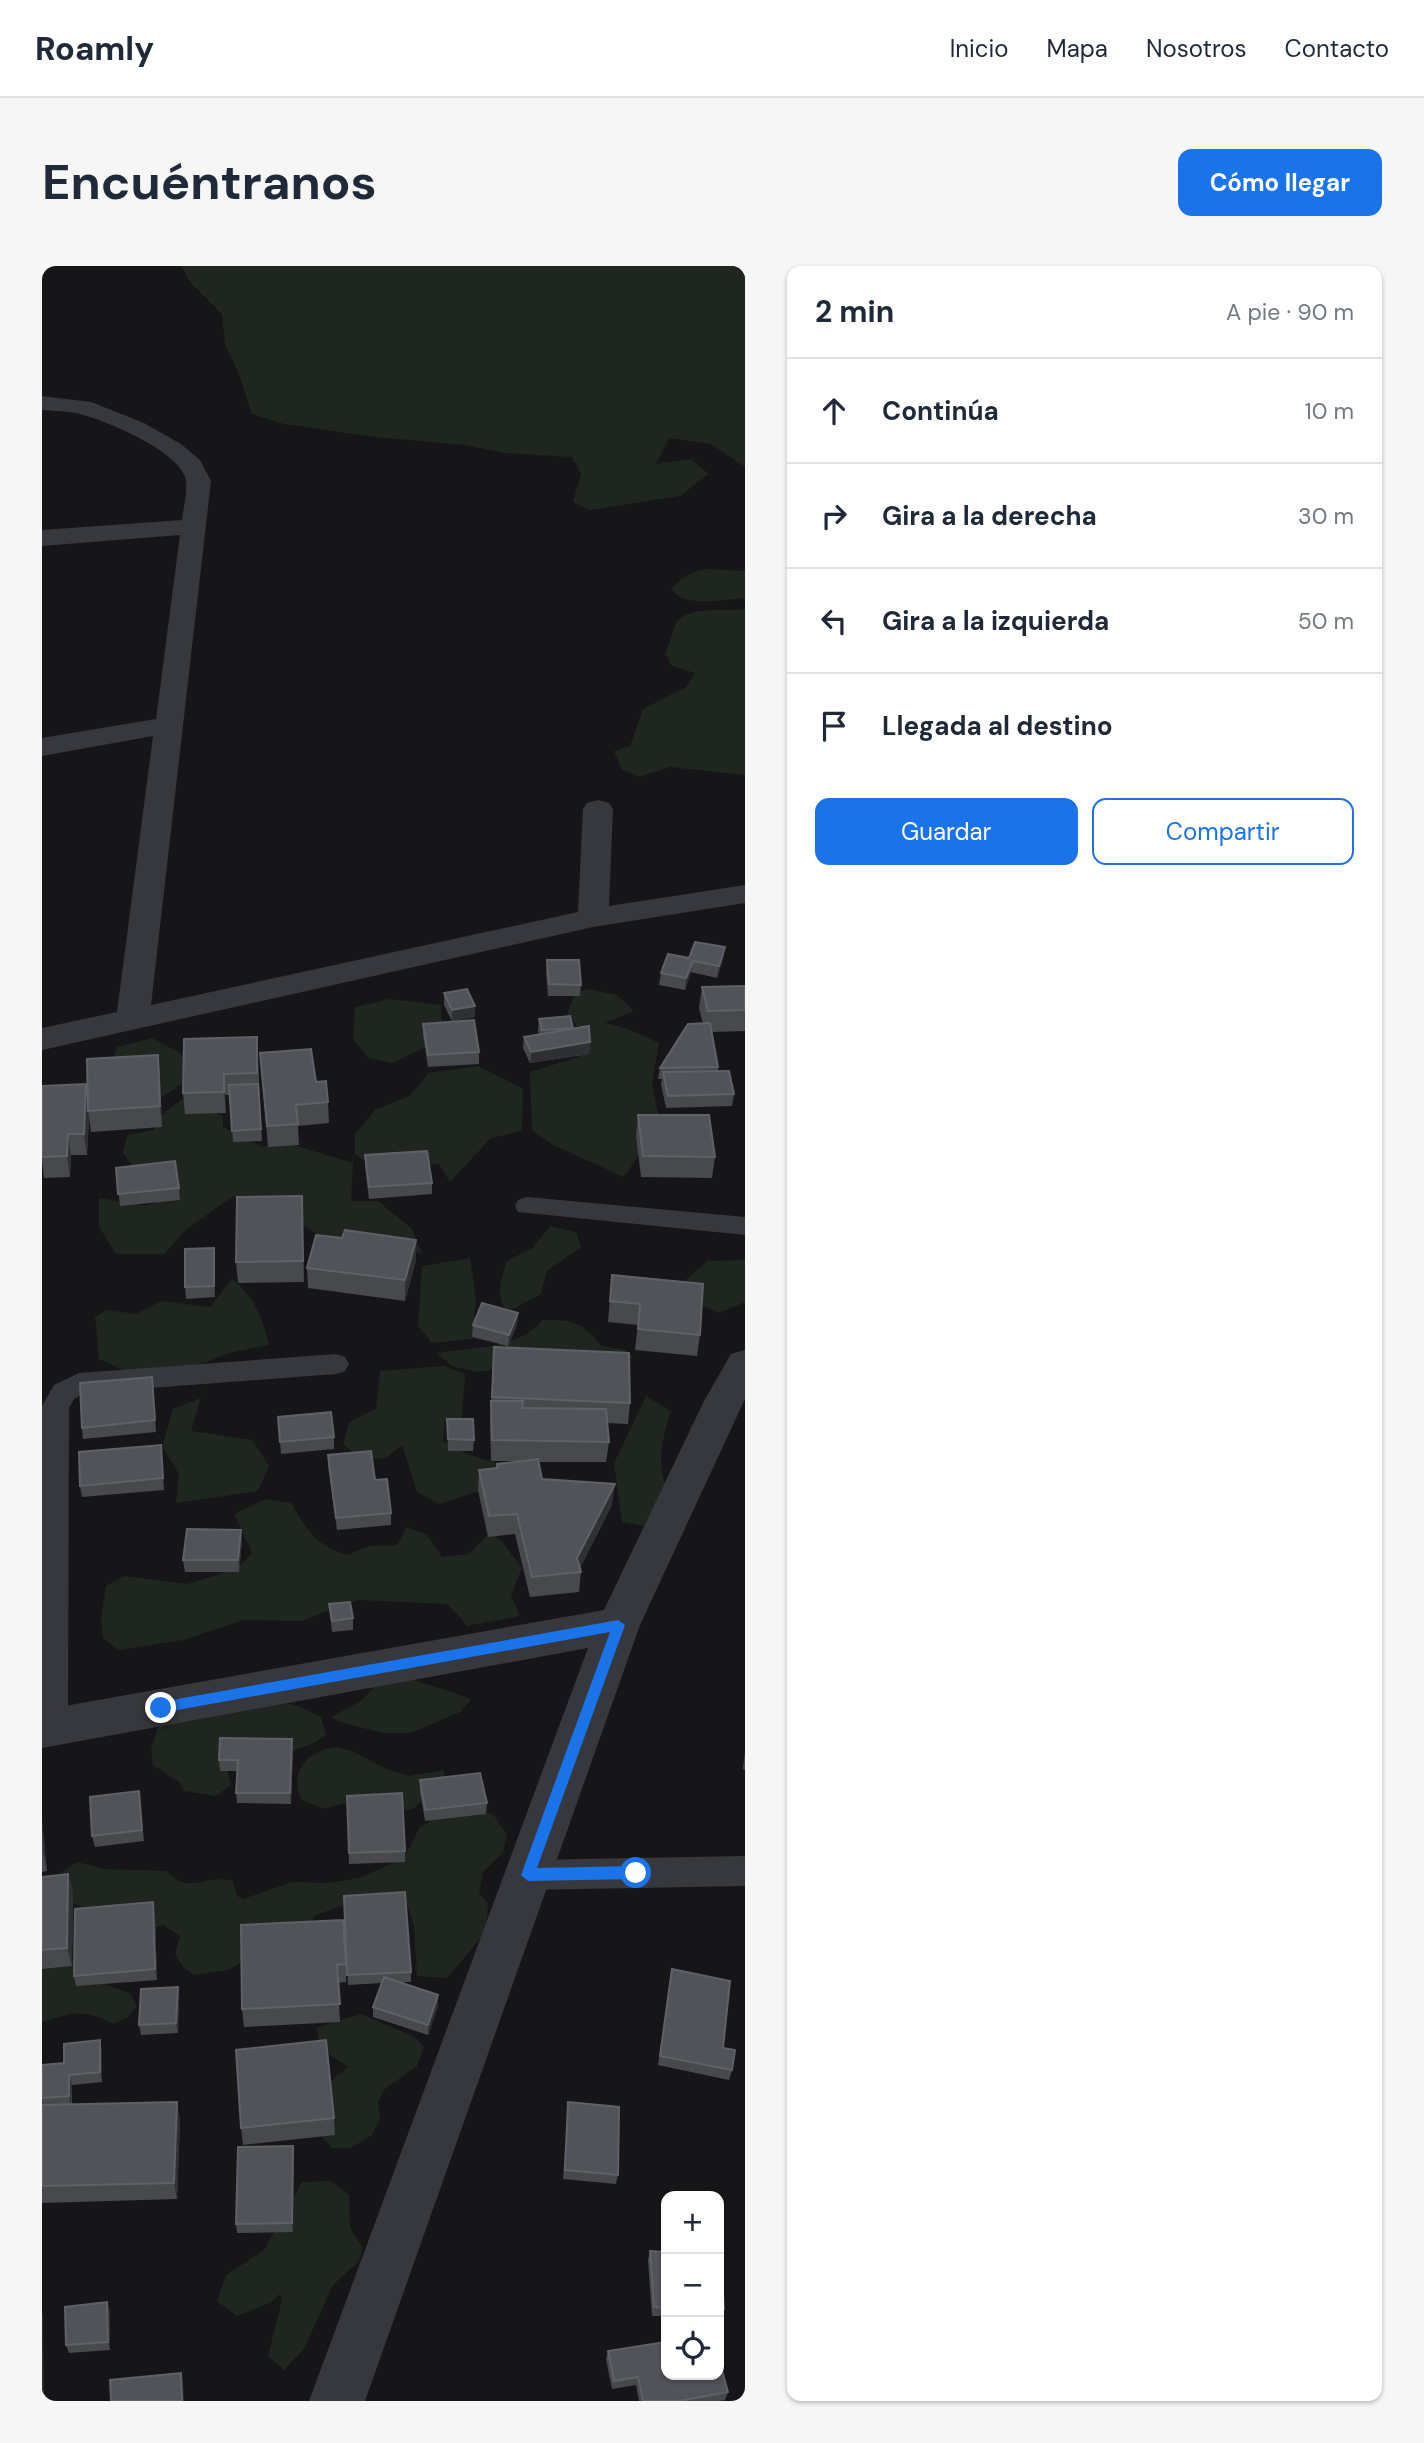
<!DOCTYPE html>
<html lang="es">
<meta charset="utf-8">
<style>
body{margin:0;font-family:"DM Sans",sans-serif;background:#f6f6f7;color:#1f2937}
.controls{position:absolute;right:21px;bottom:21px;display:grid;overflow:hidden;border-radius:14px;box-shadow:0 2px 5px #0004}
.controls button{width:63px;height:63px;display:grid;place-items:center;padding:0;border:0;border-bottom:2px solid #e0e1e3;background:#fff;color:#1f2937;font:35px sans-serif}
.stop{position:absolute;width:21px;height:21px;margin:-16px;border:5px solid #1a73e8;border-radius:50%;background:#fff}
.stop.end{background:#1a73e8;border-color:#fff;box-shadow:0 2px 7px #0008}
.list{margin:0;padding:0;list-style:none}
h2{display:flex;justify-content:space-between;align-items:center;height:91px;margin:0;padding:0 28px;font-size:30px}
h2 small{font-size:23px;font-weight:400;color:#747a83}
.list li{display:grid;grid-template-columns:46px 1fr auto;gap:21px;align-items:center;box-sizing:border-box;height:105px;padding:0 28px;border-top:2px solid #e0e1e3}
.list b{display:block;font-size:26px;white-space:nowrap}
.list em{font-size:23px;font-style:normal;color:#747a83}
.actions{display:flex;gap:14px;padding:21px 28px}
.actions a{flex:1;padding:16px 0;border:2px solid #1a73e8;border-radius:14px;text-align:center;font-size:24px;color:#1a73e8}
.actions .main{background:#1a73e8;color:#fff}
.icon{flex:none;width:38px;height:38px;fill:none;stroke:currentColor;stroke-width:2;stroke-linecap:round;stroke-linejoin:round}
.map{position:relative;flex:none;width:703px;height:2135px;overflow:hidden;border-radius:14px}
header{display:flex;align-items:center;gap:42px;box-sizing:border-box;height:98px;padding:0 35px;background:#fff;border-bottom:2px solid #e0e1e3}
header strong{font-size:33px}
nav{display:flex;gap:38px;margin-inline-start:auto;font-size:24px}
.intro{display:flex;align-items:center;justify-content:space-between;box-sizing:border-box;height:168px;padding:0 42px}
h1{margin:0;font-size:49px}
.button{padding:18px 32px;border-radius:14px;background:#1a73e8;color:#fff;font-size:24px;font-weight:700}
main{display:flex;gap:42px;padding:0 42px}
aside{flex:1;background:#fff;border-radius:14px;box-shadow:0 2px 5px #0004}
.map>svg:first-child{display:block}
</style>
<header>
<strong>Roamly</strong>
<nav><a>Inicio</a><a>Mapa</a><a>Nosotros</a><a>Contacto</a></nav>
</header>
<div class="intro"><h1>Encuéntranos</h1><a class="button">Cómo llegar</a></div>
<main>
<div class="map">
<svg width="703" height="2135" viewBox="0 0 703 2135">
<rect width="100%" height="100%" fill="#161618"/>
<path fill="#1e261f" d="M 139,0 L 703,0 L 703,201 L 669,178 L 627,172 L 614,198 L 649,193 L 667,208 L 638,230 L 548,244 L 531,236 L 539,208 L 530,191 L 463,187 L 423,179 L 332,171 L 242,158 L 210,148 L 197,108 L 183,79 L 180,48 L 148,16 Z
M 669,303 L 703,305 L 703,332 C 682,333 643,343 629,323 C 641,309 652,304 669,303 Z
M 703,343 L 703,509 L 628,501 L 597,511 L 580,504 L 572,485 L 588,480 L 601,443 L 644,421 L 653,407 L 630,400 L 623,388 C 627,379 629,371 632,362 C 640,338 681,346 703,343 Z
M 545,723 L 575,729 L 592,745 L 563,757 L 586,763 L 617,777 L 610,818 L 618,858 L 582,911 L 511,879 L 490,864 L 488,806 L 536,791 L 543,770 L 525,748 L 532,729 Z
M 348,733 L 399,739 L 400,773 L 350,797 L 326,792 L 311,773 L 313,741 Z
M 110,772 L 138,787 L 153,809 L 119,832 L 83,812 L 69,799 L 75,781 Z
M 436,800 L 481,823 L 480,865 L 449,872 L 408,916 L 397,898 L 330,901 L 313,888 L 313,868 L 333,844 L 367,830 L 387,807 Z
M 140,833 L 181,850 L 181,861 L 220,881 L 242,876 L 311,897 L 309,935 L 336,935 L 370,963 L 380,987 L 325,985 L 283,973 L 241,947 L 191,930 L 144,964 L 122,988 L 74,988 L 57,961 L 57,932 L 104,940 L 134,929 L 94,906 L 81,887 L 85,869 L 112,864 L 121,848 Z
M 508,960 L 534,966 L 539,981 L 505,1005 L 499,1028 L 465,1046 C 453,1030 459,1013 465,995 L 490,982 Z
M 428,992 L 434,1033 L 430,1073 L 390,1077 L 376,1060 L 380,1000 Z
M 703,994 L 703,1036 L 677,1047 L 629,1027 L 665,995 Z
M 190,1013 C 213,1031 220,1051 227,1079 L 187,1087 L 147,1103 L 88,1107 L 57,1093 L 53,1051 L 65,1044 L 94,1048 L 119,1035 L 168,1041 Z
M 501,1054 C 532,1054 540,1056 560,1080 L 583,1084 L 592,1092 L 557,1099 L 505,1097 L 434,1106 L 410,1100 L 395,1087 C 432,1081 475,1084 501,1054 Z
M 402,1100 L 423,1108 L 420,1152 L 403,1155 L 401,1175 L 423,1187 L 459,1199 L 450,1221 L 397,1238 L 375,1226 L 360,1179 L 344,1192 L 319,1194 L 301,1178 L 307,1156 L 334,1143 L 338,1105 Z
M 604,1130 L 629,1145 C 617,1185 614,1198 630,1237 L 616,1263 L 580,1256 L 572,1197 Z
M 159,1132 L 149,1165 L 210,1174 L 227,1200 L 216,1225 L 134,1237 L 137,1208 L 120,1181 L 131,1143 Z
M 224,1233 L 249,1237 C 267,1266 271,1277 305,1289 L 326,1280 L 355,1279 L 365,1261 L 385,1269 L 400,1291 L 427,1288 L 449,1266 L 462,1278 L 480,1302 L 469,1329 L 478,1350 L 425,1360 L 406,1338 L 316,1334 L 259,1355 L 202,1354 L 141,1374 L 77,1384 L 61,1372 L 59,1355 L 64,1320 L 82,1310 L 145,1318 L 176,1309 L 201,1297 L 210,1287 L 192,1248 Z
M 370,1413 C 389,1421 411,1424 429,1434 L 418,1446 L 369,1467 L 340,1467 L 298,1456 L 289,1451 L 319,1435 L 335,1418 Z
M 238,1436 L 259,1441 L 279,1451 L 284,1469 L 270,1478 L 225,1494 L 195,1481 L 175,1494 L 185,1502 L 189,1519 L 174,1530 L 142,1525 L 137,1516 L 111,1499 L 109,1483 L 117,1458 Z
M 294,1481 L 310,1485 L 344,1503 L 367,1510 L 402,1504 L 403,1514 L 372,1542 L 352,1547 L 318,1533 L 282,1543 L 260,1534 C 245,1506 267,1484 294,1481 Z
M 418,1542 L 451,1548 L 465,1569 L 461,1587 L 441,1606 L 437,1628 L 446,1637 L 444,1666 L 405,1712 L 375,1710 L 372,1660 L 363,1632 L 314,1634 L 272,1650 L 267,1663 L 207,1691 L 187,1704 L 152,1709 L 141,1701 L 133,1688 L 138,1670 L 122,1659 L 97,1666 L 22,1633 L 12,1611 L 35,1596 L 63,1603 L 125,1605 C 147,1631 162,1607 191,1615 L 195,1630 L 201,1633 L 250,1616 L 286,1617 L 317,1612 L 353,1596 L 367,1583 L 377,1562 L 397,1549 Z
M 31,1695 C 48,1712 64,1720 88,1727 L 95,1741 L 85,1752 L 72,1758 C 42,1743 32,1746 0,1756 L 0,1697 Z
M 319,1748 L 371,1770 L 382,1781 L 375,1800 L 343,1823 L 336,1835 L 338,1853 L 330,1869 L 309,1882 L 290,1882 L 271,1861 L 265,1847 L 295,1809 L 307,1801 L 281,1785 L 274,1762 Z
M 289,1915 L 307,1929 L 308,1962 L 321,1982 L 317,1995 L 291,2019 L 262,2083 L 242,2104 L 226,2090 L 240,2034 L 238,2028 L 228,2037 L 195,2050 L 175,2035 L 184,2009 L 222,1984 L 260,1916 Z"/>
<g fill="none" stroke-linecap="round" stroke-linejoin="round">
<path fill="#37383d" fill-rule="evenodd" d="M 485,931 L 703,951 L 703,969 L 476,946 L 473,940 L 476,934 Z
M 294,1088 L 303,1091 L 307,1098 L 303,1105 L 294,1108 L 42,1127 L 32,1133 L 27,1142 L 26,1461 L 22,1470 L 11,1474 L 0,1470 L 0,1140 L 12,1119 L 37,1107 Z
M 703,1590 L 703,1620 L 486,1624 L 475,1619 L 470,1609 L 475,1599 L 486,1594 Z"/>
<path fill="#37383d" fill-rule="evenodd" d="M 0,130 L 49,136 L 102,157 L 139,178 L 158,194 L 169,215 L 109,739 L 536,646 L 541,543 L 545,537 L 556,534 L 567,537 L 571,543 L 567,640 L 703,619 L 703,637 L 551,661 L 0,784 L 0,762 L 75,746 L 111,470 L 0,490 L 0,472 L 114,453 L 138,269 L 0,280 L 0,264 L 140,254 C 141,242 147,223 143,211 C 134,184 65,155 38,148 C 26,145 12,145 0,144 Z
M 703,1084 L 703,1133 L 598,1359 L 323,2135 L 267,2135 L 546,1382 L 0,1482 L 0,1444 L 562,1344 L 662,1135 L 689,1088 Z"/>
</g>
<path fill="#47494d" d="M 683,681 L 681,693 L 675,712 L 649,706 L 643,724 L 617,719 L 619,707 L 647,692 Z
M 505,694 L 539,719 L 538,730 L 506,730 L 504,706 Z
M 703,720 L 703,765 L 669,766 L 676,801 L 676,805 L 692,828 L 690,840 L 624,842 L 619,818 L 620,813 L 616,813 L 618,802 L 661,758 L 657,742 L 660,721 Z
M 402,727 L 433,740 L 433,751 L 410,755 L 402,739 Z
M 497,753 L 531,763 L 548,776 L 547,788 L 488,797 L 481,782 L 482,771 L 497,768 L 496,765 Z
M 381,758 L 437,786 L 437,798 L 386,801 L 381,769 Z
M 215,771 L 220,875 L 191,876 L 188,829 L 183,829 L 184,847 L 143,848 L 141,827 Z
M 218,787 L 274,816 L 286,836 L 287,857 L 256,860 L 257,879 L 226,881 Z
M 116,789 L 118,810 L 120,861 L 49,866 L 47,851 L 45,889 L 29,889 L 28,911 L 2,912 L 0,896 L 0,820 L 44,818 L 46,828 Z
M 596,849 L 673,891 L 670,912 L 599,911 L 594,870 Z
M 323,889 L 390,917 L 390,928 L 327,933 L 323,901 Z
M 74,902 L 137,922 L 138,934 L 78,940 Z
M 260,930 L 262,1016 L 196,1017 L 194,996 Z
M 300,972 L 374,974 L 374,994 L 363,1035 L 266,1022 L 265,1002 Z
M 172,982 L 173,1031 L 144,1033 L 143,1021 Z
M 570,1009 L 658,1069 L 655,1090 L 593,1084 L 596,1059 L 566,1056 Z
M 476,1047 L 475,1059 L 466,1080 L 430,1071 L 431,1059 Z
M 452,1081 L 588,1137 L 586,1158 L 565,1157 L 567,1176 L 564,1196 L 496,1196 L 500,1213 L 570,1239 L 538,1302 L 539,1306 L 537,1326 L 488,1331 L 473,1268 L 446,1271 L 436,1224 L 437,1204 L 455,1203 L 474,1195 L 449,1195 L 448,1156 Z
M 111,1123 L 114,1166 L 41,1173 L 40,1162 Z
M 236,1151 L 292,1171 L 292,1183 L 239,1188 Z
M 405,1153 L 432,1174 L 431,1185 L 406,1185 Z
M 286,1189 L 333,1214 L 349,1247 L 349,1259 L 295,1264 L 286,1200 Z
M 120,1191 L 122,1224 L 40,1231 L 38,1220 Z
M 200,1275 L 197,1306 L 143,1306 L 141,1294 Z
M 287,1338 L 311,1352 L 311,1364 L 290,1366 Z
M 251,1484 L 249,1538 L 195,1537 L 194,1527 L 195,1505 L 178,1505 L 177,1494 Z
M 703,1486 L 703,1504 L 701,1503 Z
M 378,1514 L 445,1537 L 444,1548 L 383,1555 L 378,1525 Z
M 305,1530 L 363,1585 L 363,1596 L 307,1598 Z
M 98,1536 L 102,1575 L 53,1581 L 50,1570 Z
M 0,1554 L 5,1605 L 0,1606 Z
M 26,1608 L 31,1627 L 30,1700 L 0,1703 L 0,1611 Z
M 302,1630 L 369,1706 L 369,1716 L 359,1716 L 396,1729 L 396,1739 L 386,1769 L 331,1751 L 331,1741 L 340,1717 L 306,1719 Z
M 113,1647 L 115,1714 L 34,1720 L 32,1710 Z
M 199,1659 L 304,1698 L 304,1716 L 296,1717 L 298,1756 L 202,1761 L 200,1743 Z
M 630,1703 L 681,1782 L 690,1804 L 687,1814 L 616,1799 Z
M 136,1721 L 137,1731 L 136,1767 L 99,1769 L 97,1759 Z
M 60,1784 L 60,1816 L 30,1819 L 30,1839 L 138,1853 L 135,1933 L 0,1937 L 0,1799 L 22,1797 Z
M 526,1836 L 576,1909 L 574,1918 L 521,1913 Z
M 292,1852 L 293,1869 L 201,1879 L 199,1862 Z
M 251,1880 L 251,1966 L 195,1967 L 194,1958 Z
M 608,1985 L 624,1986 L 624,2050 L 610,2050 L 606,1994 Z
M 677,1987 L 682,2043 L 680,2051 L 677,2051 Z
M 65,2036 L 68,2045 L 68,2084 L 27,2087 L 24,2079 Z
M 566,2085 L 686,2126 L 683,2134 L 677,2135 L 597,2135 L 594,2119 L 570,2123 L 564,2093 Z"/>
<path fill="#2f3033" d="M 683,681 L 681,693 L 675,712 L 677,700 Z
M 651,695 L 649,706 L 643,724 L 644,712 Z
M 433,740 L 433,751 L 410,755 L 410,744 Z
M 548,776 L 547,788 L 488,797 L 489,786 Z
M 116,789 L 118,810 L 120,861 L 118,840 Z
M 182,808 L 183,829 L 184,847 L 182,826 Z
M 44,818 L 47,839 L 46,845 L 47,851 L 45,889 L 42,868 Z
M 26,868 L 29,889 L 28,911 L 25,890 Z
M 374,974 L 374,994 L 363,1035 L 363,1014 Z
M 172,982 L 173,993 L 173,1031 L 172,1020 Z
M 476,1047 L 475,1059 L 466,1080 L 467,1069 Z
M 573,1218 L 570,1239 L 536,1306 L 535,1292 Z
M 199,1264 L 200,1275 L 197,1306 L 196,1294 Z
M 250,1473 L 251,1484 L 249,1538 L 248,1527 Z
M 0,1554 L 5,1605 L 1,1586 Z
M 26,1608 L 31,1627 L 30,1700 L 25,1682 Z
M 111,1636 L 113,1647 L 115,1714 L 113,1703 Z
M 136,1721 L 137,1731 L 136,1767 L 134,1757 Z
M 396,1729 L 396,1739 L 386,1769 L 386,1759 Z
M 58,1774 L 60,1784 L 60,1816 L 58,1806 Z
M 27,1809 L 30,1819 L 29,1840 L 27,1830 Z
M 135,1836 L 138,1853 L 135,1933 L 132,1917 Z
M 251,1880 L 252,1890 L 251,1966 L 250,1957 Z
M 65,2036 L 68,2045 L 68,2084 L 66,2076 Z
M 0,2046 L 1,2050 L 2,2135 L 0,2135 Z
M 139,2107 L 141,2115 L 142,2135 L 140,2135 Z"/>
<path fill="#525359" stroke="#5f6168" stroke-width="2" d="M 653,676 L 683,681 L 677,700 L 651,695 L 644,712 L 619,707 L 626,688 L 647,692 Z
M 505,694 L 537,694 L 539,719 L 507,718 Z
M 703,720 L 703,744 L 666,745 L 660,721 Z
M 425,723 L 433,740 L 410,744 L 402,727 Z
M 528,750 L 531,762 L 500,764 L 497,753 Z
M 432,754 L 437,786 L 386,789 L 381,758 Z
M 668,757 L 676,801 L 618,802 L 646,758 Z
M 547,760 L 548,776 L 489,786 L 482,771 Z
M 215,771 L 215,807 L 182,808 L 182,826 L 141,827 L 142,773 Z
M 269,783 L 274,816 L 284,815 L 286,836 L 254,839 L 256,858 L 225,860 L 218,787 Z
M 116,789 L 118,840 L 46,845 L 45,793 Z
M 687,805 L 692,828 L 626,830 L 621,806 Z
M 44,818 L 42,868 L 26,868 L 25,890 L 0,891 L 0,820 Z
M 216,818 L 219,863 L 190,865 L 187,819 Z
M 596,849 L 667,849 L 673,891 L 601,890 Z
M 385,885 L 390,917 L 327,921 L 323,889 Z
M 133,895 L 137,922 L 76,928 L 74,902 Z
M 260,930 L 261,995 L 194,996 L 195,931 Z
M 303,964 L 374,974 L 363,1014 L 265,1002 L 274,969 L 300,972 Z
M 172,982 L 172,1020 L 143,1021 L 143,983 Z
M 570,1009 L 661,1018 L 658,1069 L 596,1063 L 598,1038 L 568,1035 Z
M 440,1037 L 476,1047 L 467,1069 L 431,1059 Z
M 452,1081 L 587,1087 L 588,1137 L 450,1131 Z
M 110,1111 L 113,1154 L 40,1162 L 38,1117 Z
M 449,1135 L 481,1135 L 480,1142 L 564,1143 L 567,1176 L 450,1174 Z
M 289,1146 L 292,1171 L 238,1176 L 236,1151 Z
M 405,1153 L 431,1153 L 432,1174 L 406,1173 Z
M 119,1179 L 121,1212 L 38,1220 L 37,1186 Z
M 329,1185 L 333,1214 L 345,1213 L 349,1247 L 294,1252 L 286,1189 Z
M 496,1193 L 500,1213 L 573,1218 L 535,1292 L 539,1306 L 490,1311 L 475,1248 L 447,1250 L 437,1204 L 455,1202 L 455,1198 Z
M 145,1263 L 199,1264 L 196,1294 L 141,1294 Z
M 308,1336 L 311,1352 L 290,1355 L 287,1338 Z
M 178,1472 L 250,1473 L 248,1527 L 194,1527 L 196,1494 L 177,1494 Z
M 438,1507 L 445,1537 L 383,1544 L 378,1514 Z
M 97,1525 L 100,1564 L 50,1570 L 48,1531 Z
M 360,1527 L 363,1585 L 307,1587 L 305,1530 Z
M 26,1608 L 25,1682 L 0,1684 L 0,1611 Z
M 363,1626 L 369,1706 L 305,1709 L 302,1630 Z
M 111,1636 L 113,1703 L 32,1710 L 33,1643 Z
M 301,1654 L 304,1698 L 295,1699 L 298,1738 L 200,1743 L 199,1659 Z
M 630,1703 L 688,1715 L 681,1782 L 693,1784 L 690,1804 L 618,1790 Z
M 342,1711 L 396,1729 L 386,1759 L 331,1741 Z
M 136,1721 L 134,1757 L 97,1759 L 99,1723 Z
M 58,1774 L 58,1806 L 27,1809 L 27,1830 L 0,1832 L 0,1799 L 22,1797 L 22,1778 Z
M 284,1774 L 292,1852 L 199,1862 L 194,1784 Z
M 135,1836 L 132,1917 L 0,1920 L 0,1839 Z
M 526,1836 L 577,1841 L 576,1909 L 523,1904 Z
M 251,1880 L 250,1957 L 194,1958 L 196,1881 Z
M 608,1985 L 624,1986 L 624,2042 L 612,2041 Z
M 677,1987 L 678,1987 L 682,2043 L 677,2043 Z
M 65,2036 L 66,2076 L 24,2079 L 23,2041 Z
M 624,2076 L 624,2109 L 677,2109 L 677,2097 L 678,2097 L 686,2126 L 637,2135 L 601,2135 L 596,2111 L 572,2115 L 566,2085 Z
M 139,2107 L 140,2135 L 69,2135 L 68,2114 Z"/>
<path fill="#1a73e8" d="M 576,1354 L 583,1359 L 495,1602 L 594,1600 L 601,1607 L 594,1613 L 486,1615 L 479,1609 L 568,1366 L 119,1447 L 112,1442 L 119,1436 Z"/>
</svg>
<div class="controls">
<button>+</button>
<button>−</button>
<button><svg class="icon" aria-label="locate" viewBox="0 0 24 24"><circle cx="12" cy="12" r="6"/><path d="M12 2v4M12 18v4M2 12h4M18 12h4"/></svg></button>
</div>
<div class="stop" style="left:594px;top:1607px"></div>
<div class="stop end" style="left:119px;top:1442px"></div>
</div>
<aside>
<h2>2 min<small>A pie · 90 m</small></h2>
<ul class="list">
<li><svg class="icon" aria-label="ahead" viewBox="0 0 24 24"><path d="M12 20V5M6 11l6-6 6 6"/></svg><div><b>Continúa</b></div><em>10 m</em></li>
<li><svg class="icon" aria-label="right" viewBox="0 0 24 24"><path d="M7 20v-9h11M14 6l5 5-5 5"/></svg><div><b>Gira a la derecha</b></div><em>30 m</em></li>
<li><svg class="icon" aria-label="left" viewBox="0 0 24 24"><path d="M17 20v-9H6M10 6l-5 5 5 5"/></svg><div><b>Gira a la izquierda</b></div><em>50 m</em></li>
<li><svg class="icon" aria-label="arrive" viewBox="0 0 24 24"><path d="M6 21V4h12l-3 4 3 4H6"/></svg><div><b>Llegada al destino</b></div></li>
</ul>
<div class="actions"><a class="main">Guardar</a><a>Compartir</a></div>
</aside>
</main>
